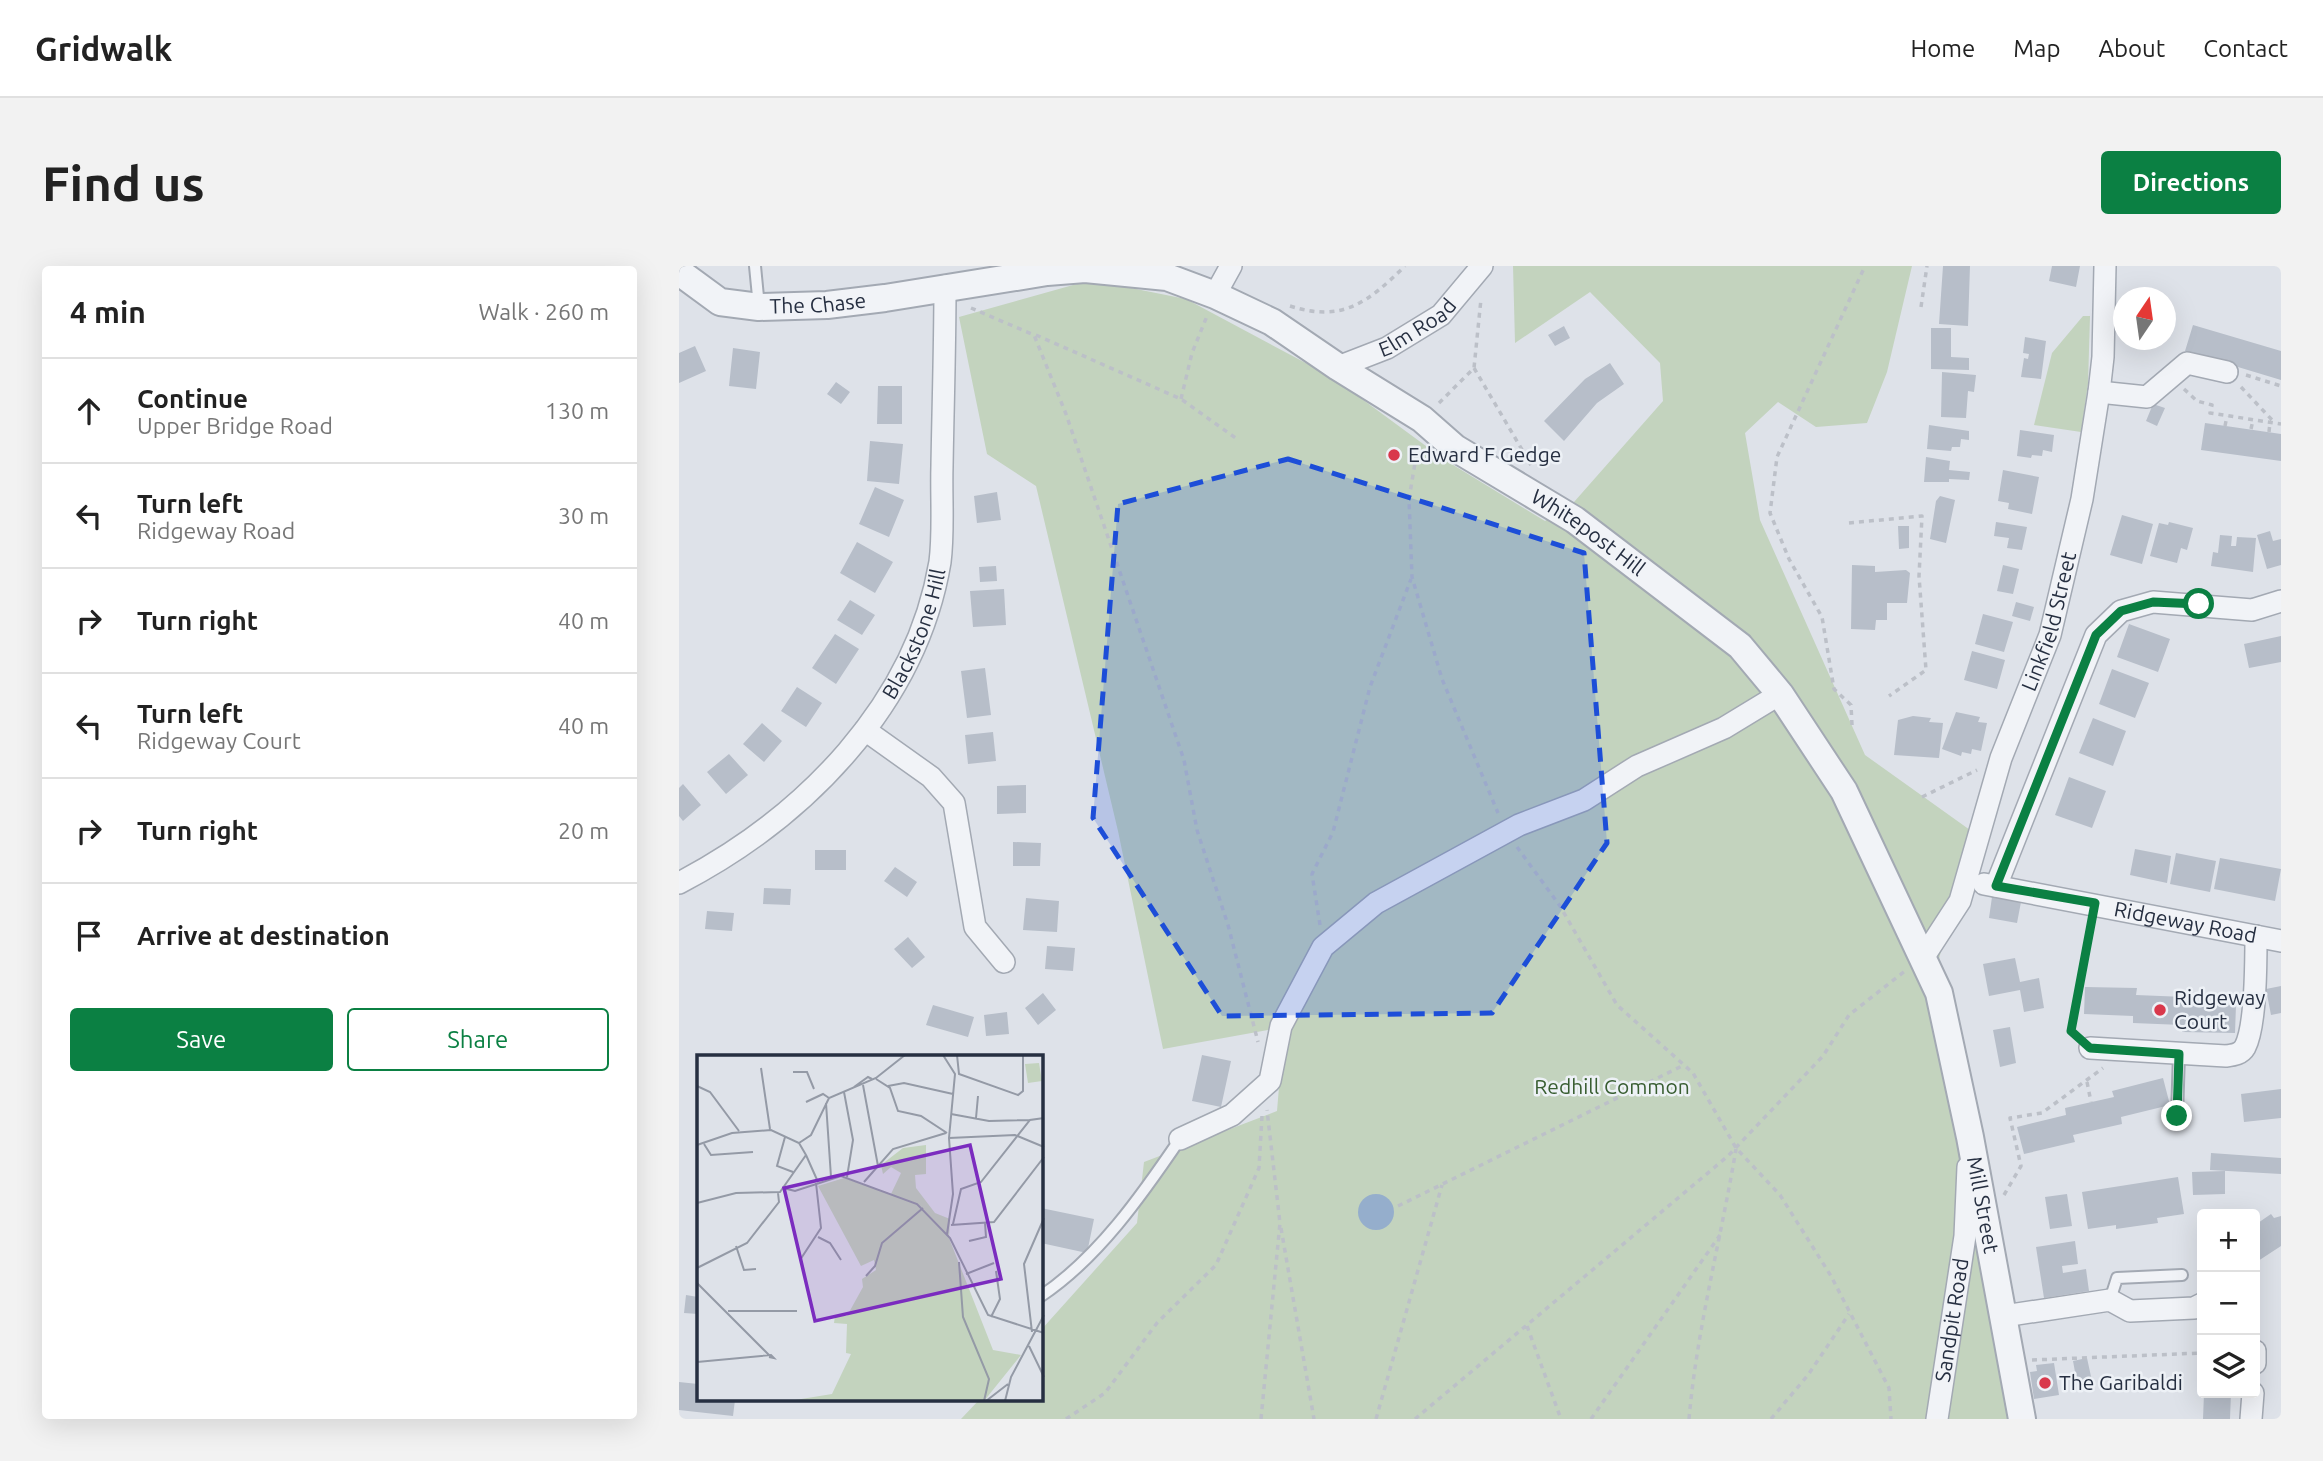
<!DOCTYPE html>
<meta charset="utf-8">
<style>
body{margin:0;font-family:Ubuntu,sans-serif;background:#f2f2f2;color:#222}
.controls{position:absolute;right:21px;bottom:21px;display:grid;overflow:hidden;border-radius:7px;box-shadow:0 7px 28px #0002}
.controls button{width:63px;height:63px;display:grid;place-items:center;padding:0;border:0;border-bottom:2px solid #e0e0e0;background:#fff;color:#222;font:35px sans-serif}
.compass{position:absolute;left:1434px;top:21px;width:63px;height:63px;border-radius:50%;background:#fff;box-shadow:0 7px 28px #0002;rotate:13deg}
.stop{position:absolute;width:21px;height:21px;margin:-16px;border:5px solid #0b8043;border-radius:50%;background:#fff}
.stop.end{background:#0b8043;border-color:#fff;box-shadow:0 2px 7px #0008}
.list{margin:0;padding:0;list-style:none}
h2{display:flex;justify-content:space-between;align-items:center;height:91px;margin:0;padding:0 28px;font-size:30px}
h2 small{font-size:23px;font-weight:400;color:#767676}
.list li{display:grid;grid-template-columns:46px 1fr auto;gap:21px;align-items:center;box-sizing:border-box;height:105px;padding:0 28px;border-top:2px solid #e0e0e0}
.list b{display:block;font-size:26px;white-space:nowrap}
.list p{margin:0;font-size:23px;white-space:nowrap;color:#767676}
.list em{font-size:23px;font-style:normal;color:#767676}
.actions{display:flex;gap:14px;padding:21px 28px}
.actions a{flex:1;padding:16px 0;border:2px solid #0b8043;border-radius:7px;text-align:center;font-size:24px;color:#0b8043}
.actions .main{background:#0b8043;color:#fff}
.icon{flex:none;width:38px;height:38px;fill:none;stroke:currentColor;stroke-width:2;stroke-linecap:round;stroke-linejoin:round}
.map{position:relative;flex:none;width:1602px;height:1153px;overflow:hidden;border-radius:7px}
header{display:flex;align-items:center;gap:42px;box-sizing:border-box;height:98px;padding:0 35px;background:#fff;border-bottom:2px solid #e0e0e0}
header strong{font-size:33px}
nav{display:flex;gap:38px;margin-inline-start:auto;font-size:24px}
.intro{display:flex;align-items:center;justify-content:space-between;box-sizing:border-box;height:168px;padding:0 42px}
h1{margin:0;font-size:49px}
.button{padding:18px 32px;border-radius:7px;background:#0b8043;color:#fff;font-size:24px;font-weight:700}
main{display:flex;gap:42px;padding:0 42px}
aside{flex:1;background:#fff;border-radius:7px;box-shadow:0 7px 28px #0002}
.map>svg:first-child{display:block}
</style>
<header>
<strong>Gridwalk</strong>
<nav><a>Home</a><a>Map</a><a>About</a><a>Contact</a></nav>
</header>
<div class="intro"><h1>Find us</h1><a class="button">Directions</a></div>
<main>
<aside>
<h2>4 min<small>Walk · 260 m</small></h2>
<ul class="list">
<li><svg class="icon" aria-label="ahead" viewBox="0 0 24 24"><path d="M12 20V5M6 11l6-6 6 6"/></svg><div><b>Continue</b><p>Upper Bridge Road</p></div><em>130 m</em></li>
<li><svg class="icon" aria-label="left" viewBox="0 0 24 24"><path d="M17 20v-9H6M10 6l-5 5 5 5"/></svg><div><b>Turn left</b><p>Ridgeway Road</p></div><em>30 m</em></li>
<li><svg class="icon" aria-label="right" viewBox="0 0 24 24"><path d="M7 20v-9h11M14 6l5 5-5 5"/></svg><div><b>Turn right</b></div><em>40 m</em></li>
<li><svg class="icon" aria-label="left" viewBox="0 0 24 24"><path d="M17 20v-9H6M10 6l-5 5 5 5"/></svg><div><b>Turn left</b><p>Ridgeway Court</p></div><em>40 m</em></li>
<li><svg class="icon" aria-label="right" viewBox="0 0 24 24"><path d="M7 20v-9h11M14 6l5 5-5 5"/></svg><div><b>Turn right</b></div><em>20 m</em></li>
<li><svg class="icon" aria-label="arrive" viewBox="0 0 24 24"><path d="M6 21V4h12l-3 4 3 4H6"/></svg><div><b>Arrive at destination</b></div></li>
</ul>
<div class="actions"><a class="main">Save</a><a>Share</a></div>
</aside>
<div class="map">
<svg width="1602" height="1153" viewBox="0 0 1602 1153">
<rect width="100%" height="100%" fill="#dee2e9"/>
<path fill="#c3d3be" d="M 834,0 L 1233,0 L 1208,106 L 1188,157 L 1137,161 L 1099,136 L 1066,167 L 1081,254 L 1186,489 L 1298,569 L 1276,629 L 1252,725 L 1336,1153 L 282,1153 L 300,1134 L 362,1134 L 362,1064 L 458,957 L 465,896 L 598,845 L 605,761 L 484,783 L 439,565 L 357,220 L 308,188 L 280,51 L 412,14 L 507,33 L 653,111 L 766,194 L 866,255 L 895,236 L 984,135 L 981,97 L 911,26 L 836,77 Z
M 1404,50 L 1411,50 L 1409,118 L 1402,166 L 1355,159 L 1373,87 Z"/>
<path fill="#95aecc" d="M679 946a18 18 0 1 1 36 0a18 18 0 1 1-36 0Z"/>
<path fill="#b7bec9" d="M 1264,0 L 1291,0 L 1289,60 L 1260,58 Z
M 1373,0 L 1401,0 L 1397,21 L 1370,15 Z
M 1514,59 L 1602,85 L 1602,114 L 1506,85 Z
M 885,60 L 891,72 L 876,80 L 869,69 Z
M 1252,62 L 1272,62 L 1272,91 L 1290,92 L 1290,104 L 1252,103 Z
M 1346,71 L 1367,75 L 1362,113 L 1342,111 L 1345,92 L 1349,93 L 1350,88 L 1344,87 Z
M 16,80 L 27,105 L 0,117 L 0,87 Z
M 54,82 L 81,86 L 77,123 L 50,120 Z
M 931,97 L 945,118 L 918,137 L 885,175 L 865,155 L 906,113 Z
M 1263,106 L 1297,109 L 1295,126 L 1289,125 L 1287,152 L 1262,151 Z
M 157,116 L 171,126 L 162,138 L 148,128 Z
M 199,120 L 223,120 L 223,158 L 198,158 Z
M 1474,138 L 1486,142 L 1478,160 L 1467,155 Z
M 1526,157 L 1602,168 L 1602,195 L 1522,184 Z
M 1250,159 L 1290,165 L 1290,174 L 1282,173 L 1281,181 L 1273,181 L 1272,185 L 1248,183 Z
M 1341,164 L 1375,169 L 1373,186 L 1364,184 L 1363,190 L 1353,189 L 1352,192 L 1338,190 Z
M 191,175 L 224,178 L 220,218 L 188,215 Z
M 1247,191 L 1271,195 L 1270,204 L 1291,206 L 1290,214 L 1270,213 L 1270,216 L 1245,216 Z
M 1324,204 L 1360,211 L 1353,248 L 1329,243 L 1330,237 L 1319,235 Z
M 196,221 L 225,234 L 210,271 L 180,258 Z
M 318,226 L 322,254 L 298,257 L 295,230 Z
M 1261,230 L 1276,234 L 1267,277 L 1251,273 L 1257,235 Z
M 1443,249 L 1474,258 L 1463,298 L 1431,289 Z
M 1317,256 L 1348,261 L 1343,284 L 1328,282 L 1330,272 L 1315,270 Z
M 1490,256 L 1514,262 L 1508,284 L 1502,282 L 1498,297 L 1471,290 L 1480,257 L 1489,259 Z
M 1219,260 L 1230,260 L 1230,282 L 1220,283 Z
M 1591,265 L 1594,275 L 1602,273 L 1602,299 L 1588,303 L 1578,269 Z
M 1541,269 L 1553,270 L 1552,280 L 1557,280 L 1558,271 L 1577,272 L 1574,306 L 1532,300 L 1534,286 L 1539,287 Z
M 178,276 L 214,296 L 196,327 L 161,307 Z
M 1173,299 L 1196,300 L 1196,306 L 1227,304 L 1231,307 L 1228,337 L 1208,337 L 1208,354 L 1197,354 L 1196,364 L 1172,363 Z
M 1324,299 L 1340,303 L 1334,328 L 1318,325 Z
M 317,300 L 318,315 L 301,316 L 300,301 Z
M 325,323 L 327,359 L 294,361 L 291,325 Z
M 171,334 L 196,349 L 183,369 L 158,354 Z
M 1337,336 L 1355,341 L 1351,355 L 1333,350 Z
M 1304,348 L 1334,356 L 1325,386 L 1296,378 Z
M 1450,358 L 1491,373 L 1479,406 L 1438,391 Z
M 156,368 L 180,383 L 157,418 L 133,402 Z
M 1602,370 L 1602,396 L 1570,402 L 1565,378 Z
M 1293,385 L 1326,394 L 1318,423 L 1285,414 Z
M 306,402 L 312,449 L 288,452 L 282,405 Z
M 1433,403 L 1470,417 L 1456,452 L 1420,438 Z
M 118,421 L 143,437 L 127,461 L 102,445 Z
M 1277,446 L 1301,451 L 1299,456 L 1308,457 L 1302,485 L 1293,483 L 1292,488 L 1283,486 L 1282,490 L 1263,483 Z
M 1234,450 L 1252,452 L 1250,456 L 1264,457 L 1260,492 L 1215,489 L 1219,454 Z
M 1414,452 L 1447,465 L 1434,500 L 1400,487 Z
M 83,457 L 103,475 L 85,496 L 64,478 Z
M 314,466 L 317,495 L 289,498 L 286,469 Z
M 50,488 L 69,509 L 47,528 L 28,506 Z
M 1390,511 L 1427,525 L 1413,562 L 1376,549 Z
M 4,518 L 22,539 L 4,555 L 0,550 L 0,522 Z
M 347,519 L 347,547 L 318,548 L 318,520 Z
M 334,576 L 362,577 L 361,600 L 334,600 Z
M 1456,583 L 1492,590 L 1488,617 L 1451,609 Z
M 136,584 L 167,584 L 167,604 L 136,604 Z
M 1497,587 L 1537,595 L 1531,626 L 1491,618 Z
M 1541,592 L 1602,603 L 1596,635 L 1535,623 Z
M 216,601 L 238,616 L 228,631 L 205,615 Z
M 85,622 L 112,623 L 111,639 L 84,638 Z
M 1313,631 L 1342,636 L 1338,657 L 1310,652 Z
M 347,632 L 380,635 L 378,666 L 344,664 Z
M 28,645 L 55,647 L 53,665 L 26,663 Z
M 229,671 L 246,691 L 233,702 L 215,683 Z
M 368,680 L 396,682 L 394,705 L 366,703 Z
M 1336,692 L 1341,716 L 1360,712 L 1365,742 L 1345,746 L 1341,724 L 1310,730 L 1304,698 Z
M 1602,720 L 1602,747 L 1592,749 L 1587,723 Z
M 1406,721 L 1458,722 L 1457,729 L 1506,731 L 1506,737 L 1557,739 L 1556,767 L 1503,766 L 1503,759 L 1454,757 L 1454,750 L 1405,748 Z
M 364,727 L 377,744 L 359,759 L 346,742 Z
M 254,739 L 295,751 L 289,771 L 247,759 Z
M 328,746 L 330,768 L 307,770 L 305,749 Z
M 1331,761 L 1337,797 L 1321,801 L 1314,764 Z
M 523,789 L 552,795 L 542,841 L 513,835 Z
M 1484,812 L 1491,839 L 1442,851 L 1443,858 L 1394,869 L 1396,876 L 1345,888 L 1338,861 L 1387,849 L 1386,842 L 1435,831 L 1433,825 Z
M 1602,823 L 1602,852 L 1565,856 L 1562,828 Z
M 1532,887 L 1602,892 L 1602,908 L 1531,904 Z
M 1546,905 L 1546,928 L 1514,929 L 1513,906 Z
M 1499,911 L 1505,948 L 1478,952 L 1479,957 L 1437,963 L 1437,959 L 1409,963 L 1403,926 Z
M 1388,928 L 1393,960 L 1371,963 L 1366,931 Z
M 362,942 L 415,953 L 408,987 L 362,977 Z
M 1592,948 L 1595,952 L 1602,950 L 1602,980 L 1576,997 L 1576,959 Z
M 1396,975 L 1399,998 L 1383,1000 L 1384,1007 L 1407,1003 L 1410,1025 L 1365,1032 L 1357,981 Z
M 7,1029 L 19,1031 L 19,1048 L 5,1047 Z
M 1408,1092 L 1413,1115 L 1398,1117 L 1394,1095 Z
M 1375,1097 L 1380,1129 L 1355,1133 L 1351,1106 L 1358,1105 L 1357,1099 Z
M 0,1116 L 19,1118 L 19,1134 L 56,1134 L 54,1150 L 0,1144 Z
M 1525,1127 L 1552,1127 L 1551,1153 L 1524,1153 Z"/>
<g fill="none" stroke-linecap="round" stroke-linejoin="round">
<defs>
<path id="service" d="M 76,0 L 80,41
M 1498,850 L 1500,788
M 362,1030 C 419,992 463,929 501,873
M 1431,1034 L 1438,1012 L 1503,1009"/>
<g id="minor">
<path d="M 536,29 L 552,0"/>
<path id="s1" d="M 659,101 L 708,82 L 762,49 L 803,0"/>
<path d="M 1420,126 L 1468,131 L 1508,97 L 1548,106"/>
<path d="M 186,464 L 252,511 L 275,537 L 296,661 L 325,696"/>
<path id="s2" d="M 0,617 C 125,552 237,439 261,296 C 265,265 262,231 263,200 C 264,140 266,80 266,20"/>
<path id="s3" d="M 1305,618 L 1602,675"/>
<path d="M 1317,620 L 1417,369 L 1442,345 L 1474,336 L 1573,344 L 1602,335"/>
<path id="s4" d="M 1244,692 L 1281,635 L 1322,492 L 1371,369 L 1403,233 L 1420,126 L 1424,91 L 1426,0"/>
<path d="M 1411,782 L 1547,790 C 1555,789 1562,788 1566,781 C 1577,760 1577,695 1577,670"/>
<path d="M 501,873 L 553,849 L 591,815 L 602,760 L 644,681 L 697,637 L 840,559 L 905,534 L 958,500 L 1045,462 L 1101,428"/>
<path d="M 1325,1050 L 1431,1034 L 1451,1045 L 1515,1042 L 1523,1038"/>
<path d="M 1576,1097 L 1576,1085"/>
<path id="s5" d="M 1258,1153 L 1286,970 L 1289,901"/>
<path d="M 1572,1153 L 1574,1127"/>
</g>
<g id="tertiary">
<path id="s6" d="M 0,6 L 41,36 L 80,41 L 148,39 L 206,32 L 368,6 L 406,3 L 488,11 L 536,29 L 593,56 L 659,101 L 743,153 L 776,182 L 896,254 L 1061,380 L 1101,428 L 1165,525 L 1260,727 L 1291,871 L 1343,1153"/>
</g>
</defs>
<use href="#service" stroke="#a3a9b3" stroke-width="14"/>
<use href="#minor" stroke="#a3a9b3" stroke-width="24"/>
<use href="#tertiary" stroke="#a3a9b3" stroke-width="30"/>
<path stroke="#bcc0c8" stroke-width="3.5" stroke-dasharray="5 5" stroke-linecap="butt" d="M 611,40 C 664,57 689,36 726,0
M 1242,41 L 1248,0
M 292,42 L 355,69 L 387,148 L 505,494 L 518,564 L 549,659 L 579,776
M 357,69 L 502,133 L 558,173
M 795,102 L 852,199
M 1567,109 L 1602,120
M 1562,121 L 1595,156
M 1505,123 L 1518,135 L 1533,139 L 1531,147 L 1602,158
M 502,133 L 513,87 L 528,50
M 760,137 L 795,102 L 802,33
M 1546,160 L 1548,150
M 1572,163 L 1574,154
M 1590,166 L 1591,156
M 739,179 L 730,233 L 733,311 L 763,413 L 819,547
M 1170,257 L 1243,250 L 1240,310 L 1247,404 L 1210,430
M 1173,459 L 1172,439 L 1155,423 L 1143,351 L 1110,293 L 1091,247 L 1098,191 L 1186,0
M 1243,531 L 1298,504
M 838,581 L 881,640 L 938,739 L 1014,807 L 1057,882 L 1101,929 L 1152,1010 L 1210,1122 L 1212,1153
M 641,659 L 633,608 L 654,566 L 691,421 L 732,313
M 1398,770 L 1392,765 L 1411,659
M 1408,816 L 1412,836
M 1325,929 L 1342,900 L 1331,852 L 1363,847 L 1424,802
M 719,940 L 1005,799
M 602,962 L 635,1153
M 848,1060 L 882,1153
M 1353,1094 L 1523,1087
M 387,1153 L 426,1127 L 478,1057 L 537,999 L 580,902 L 583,850
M 582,1153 L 601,957 L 588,844
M 697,1153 L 763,919
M 736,1153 L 1049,890 L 1144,790 L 1170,749 L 1226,705
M 912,1153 L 1041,969
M 1010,1153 C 1018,1062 1042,973 1057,883
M 1092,1153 L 1129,1109 L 1170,1048"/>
<use href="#service" stroke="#f1f3f7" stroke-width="10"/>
<use href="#minor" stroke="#f1f3f7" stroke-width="21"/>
<use href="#tertiary" stroke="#f1f3f7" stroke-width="26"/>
</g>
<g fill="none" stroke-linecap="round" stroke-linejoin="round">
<path stroke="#0b8043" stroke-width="9" d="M 1498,850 L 1500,788 L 1411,782 L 1392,765 L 1416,637 L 1317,620 L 1417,369 L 1442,345 L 1474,336 L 1520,338"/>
</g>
<path fill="#1d4ed8" fill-opacity="0.2" stroke="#1d4ed8" stroke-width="5" stroke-dasharray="14 9" stroke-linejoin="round" d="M 609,193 L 905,287 L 928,577 L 813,747 L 543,750 L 414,552 L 439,238 Z"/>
<g fill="#d9384b" stroke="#edf1f6" stroke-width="2.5">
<circle cx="715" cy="189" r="7"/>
<circle cx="1481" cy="744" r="7"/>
<circle cx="1366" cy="1117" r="7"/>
</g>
<g text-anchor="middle" stroke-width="5" stroke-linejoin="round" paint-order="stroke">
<g font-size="21" fill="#262f41" stroke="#edf1f6">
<text dy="7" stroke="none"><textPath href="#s6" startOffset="149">The Chase</textPath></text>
<text dy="7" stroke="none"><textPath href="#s1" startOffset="89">Elm Road</textPath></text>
<text dy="7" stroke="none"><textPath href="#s6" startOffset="996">Whitepost Hill</textPath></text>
<text dy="7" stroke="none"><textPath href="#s4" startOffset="362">Linkfield Street</textPath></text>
<text dy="7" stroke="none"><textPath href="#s2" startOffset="352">Blackstone Hill</textPath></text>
<text dy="7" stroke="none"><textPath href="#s3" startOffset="205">Ridgeway Road</textPath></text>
<text dy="7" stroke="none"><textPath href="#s6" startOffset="1804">Mill Street</textPath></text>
<text dy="7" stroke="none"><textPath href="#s5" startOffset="100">Sandpit Road</textPath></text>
</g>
<g font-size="21" fill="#262f41" stroke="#edf1f6" text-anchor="start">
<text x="729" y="196">Edward F Gedge</text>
<text x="1495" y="739">Ridgeway<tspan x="1495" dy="24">Court</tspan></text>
<text x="1380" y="1124">The Garibaldi</text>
</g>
<g font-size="21" fill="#395e32" stroke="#edf1f6">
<text x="933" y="828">Redhill Common</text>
</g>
</g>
<g transform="translate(18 789)">
<rect width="346" height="346" fill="#dee2e9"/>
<path d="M 342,8 L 345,26 L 331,28 L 328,9 ZM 229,90 L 229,119 L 218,120 L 219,133 L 238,158 L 253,164 L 252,183 L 296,295 L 324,300 L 287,346 L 92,346 L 135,339 L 154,299 L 149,298 L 150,269 L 137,268 L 138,261 L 150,261 L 166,232 L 165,224 L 179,215 L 177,205 L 164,211 L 121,131 L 147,123 L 194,139 L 204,118 L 194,112 L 186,119 L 184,110 L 206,93 Z" fill="#c3d3be"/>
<path fill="none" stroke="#949aa6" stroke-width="2" d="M 246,0 L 258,19 L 252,83 L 256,139 L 250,179M 259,0 L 281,0M 260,0 L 262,19 L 321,40 L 326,36 L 326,0M 64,13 L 73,74M 96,17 L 110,17 L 117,34M 179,24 L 193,33 L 201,56 L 224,61 L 250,78M 166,30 L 181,111M 0,31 L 13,37 L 42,76M 191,31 L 207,28 L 256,39M 157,32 L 171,22 L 175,24M 147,37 L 156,85 L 150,122M 109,47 L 126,39 L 132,43M 129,48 L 134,122M 254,59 L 292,66 L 333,65M 279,63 L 281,41M 88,82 L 80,111 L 96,117M 252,83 L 318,80 L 347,92M 102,88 L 114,80 L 132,43 L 179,23 L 208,0M 7,89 L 14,100 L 56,97M 0,90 L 35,78 L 74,75 L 102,88 L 109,100M 109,100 L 121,127M 167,127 L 196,94 L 249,78M 86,133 L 98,136 L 144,121 L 220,149 L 253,183 L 291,260 L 347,278M 0,148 L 39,138 L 83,137 L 109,100M 256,169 L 264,134 L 284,127 L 333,65 L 347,63M 254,170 L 297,167 L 347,102M 121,182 L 133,188 L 144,205M 272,186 L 289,182 L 288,168M 39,191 L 47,215 L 59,214M 103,205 L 124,173 L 119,128M 262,207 L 266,262 L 292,324 L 287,346M 0,213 L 50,188 L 82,147 L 81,138M 269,219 L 297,208M 169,221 L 178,211 L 185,188 L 226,153M 0,228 L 72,300M 31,256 L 100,256M 294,262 L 303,244 L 299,216M 335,277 L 327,209 L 347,163M 332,291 L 347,322M 0,307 L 74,300 L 77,303 L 72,302M 289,346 L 311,329M 308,346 L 314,322 L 347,260"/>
<path fill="#7b2cbf" fill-opacity="0.15" stroke="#7b2cbf" stroke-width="3.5" d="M 273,90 L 304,224 L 118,266 L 87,133 Z"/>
<rect width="346" height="346" fill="none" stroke="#262f41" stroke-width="3.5"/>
</g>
</svg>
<div class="controls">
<button>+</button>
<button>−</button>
<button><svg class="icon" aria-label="layers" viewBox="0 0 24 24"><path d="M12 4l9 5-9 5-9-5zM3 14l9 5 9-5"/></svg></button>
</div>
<svg class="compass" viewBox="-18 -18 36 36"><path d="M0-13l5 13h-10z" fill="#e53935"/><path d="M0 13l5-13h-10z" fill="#767676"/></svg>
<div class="stop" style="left:1520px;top:338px"></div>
<div class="stop end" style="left:1498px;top:850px"></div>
</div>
</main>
